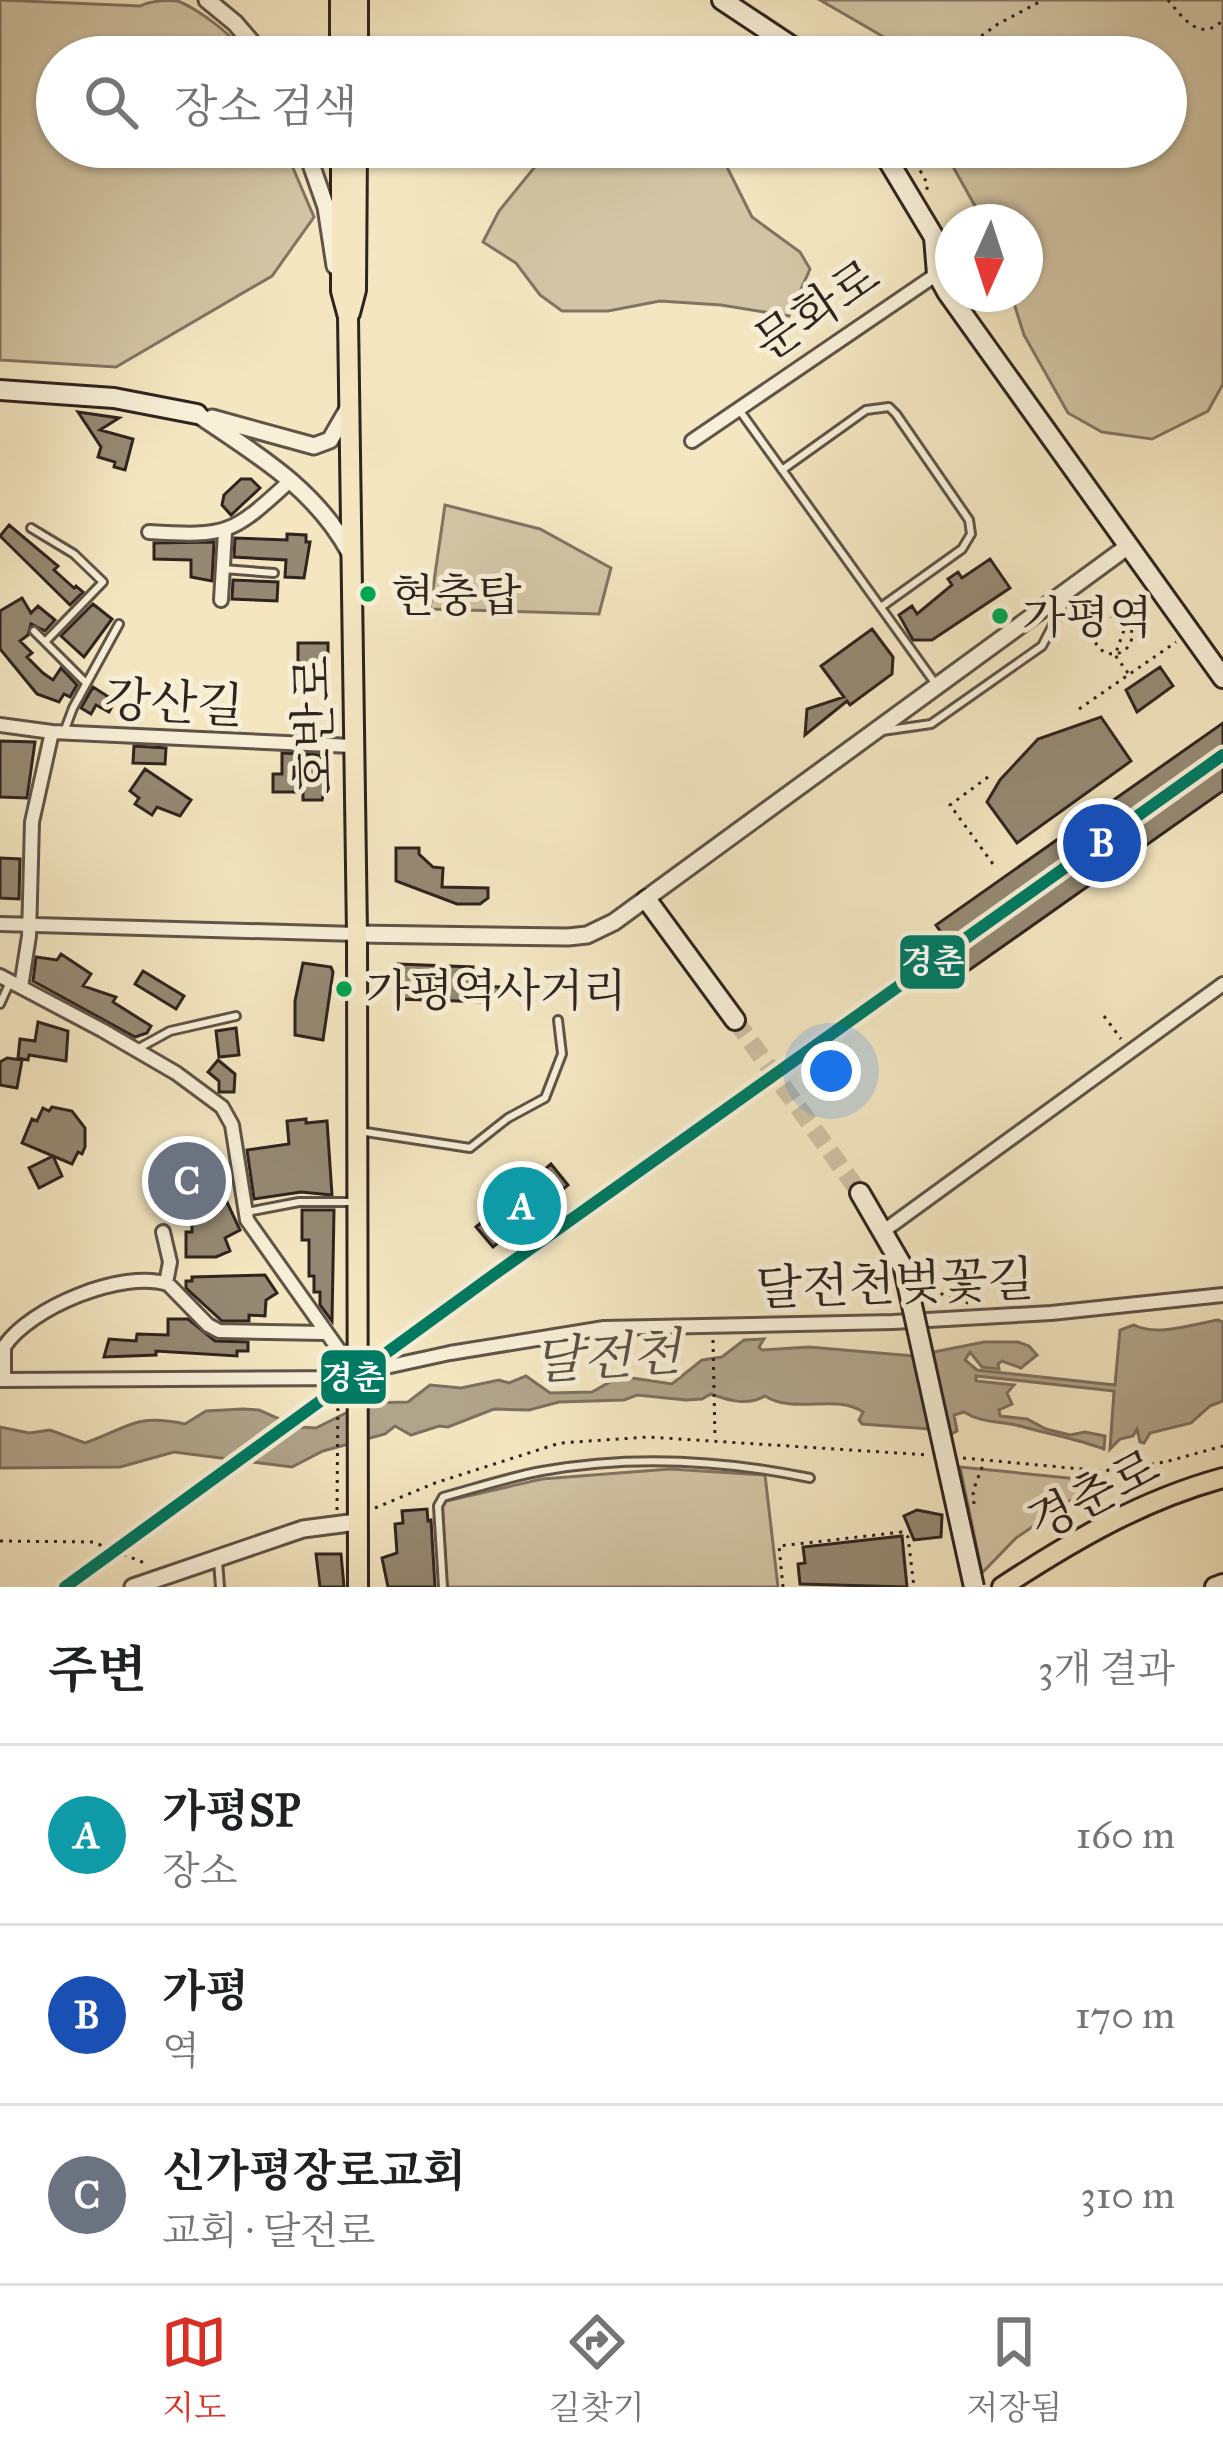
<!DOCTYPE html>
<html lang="ko">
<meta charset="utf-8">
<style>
body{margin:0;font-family:"IM FELL Great Primer","Noto Serif KR",serif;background:#f2f2f2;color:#202124}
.compass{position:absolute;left:935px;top:204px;width:108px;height:108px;border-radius:50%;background:#fff;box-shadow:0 3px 9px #0004;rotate:183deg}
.you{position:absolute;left:831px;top:1071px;width:42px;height:42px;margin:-30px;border:9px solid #fff;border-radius:50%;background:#1a73e8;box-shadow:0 0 0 18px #1a73e833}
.badge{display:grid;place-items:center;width:78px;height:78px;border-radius:50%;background:#d93025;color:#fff;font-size:39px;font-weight:700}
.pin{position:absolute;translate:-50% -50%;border:6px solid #fff;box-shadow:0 3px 12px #0006}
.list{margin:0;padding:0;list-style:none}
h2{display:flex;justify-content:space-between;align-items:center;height:156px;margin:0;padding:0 48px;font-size:51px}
h2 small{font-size:39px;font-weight:400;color:#757577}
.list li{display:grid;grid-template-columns:78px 1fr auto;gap:36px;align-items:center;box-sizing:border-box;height:180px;padding:0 48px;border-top:3px solid #e0e0e0}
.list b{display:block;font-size:45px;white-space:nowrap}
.list p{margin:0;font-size:39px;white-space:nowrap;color:#757577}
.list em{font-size:39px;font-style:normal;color:#757577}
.icon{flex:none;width:66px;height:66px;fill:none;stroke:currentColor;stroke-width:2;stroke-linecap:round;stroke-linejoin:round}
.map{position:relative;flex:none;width:1223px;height:1587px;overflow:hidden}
.search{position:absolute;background:#fff;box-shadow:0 3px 9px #0004;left:36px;right:36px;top:36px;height:132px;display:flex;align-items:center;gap:30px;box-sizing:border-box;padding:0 42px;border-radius:66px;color:#757577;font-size:45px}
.sheet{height:696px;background:#fff}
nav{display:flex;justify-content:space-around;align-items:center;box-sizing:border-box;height:168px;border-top:3px solid #e0e0e0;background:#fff;font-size:33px;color:#757577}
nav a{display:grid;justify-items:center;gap:6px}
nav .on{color:#d93025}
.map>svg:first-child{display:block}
</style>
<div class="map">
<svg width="1223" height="1587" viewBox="0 0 1223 1587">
<rect width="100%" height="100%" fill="#f3e6c1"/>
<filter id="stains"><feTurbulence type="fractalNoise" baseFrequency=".00167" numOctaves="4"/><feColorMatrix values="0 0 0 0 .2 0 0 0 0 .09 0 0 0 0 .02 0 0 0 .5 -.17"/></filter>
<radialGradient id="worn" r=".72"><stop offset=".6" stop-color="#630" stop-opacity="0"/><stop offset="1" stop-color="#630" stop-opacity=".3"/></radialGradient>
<path fill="#d2c5a5" stroke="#807462" stroke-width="3" d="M 0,0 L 140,6 C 151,1 166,0 178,1 C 198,9 238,38 246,57 L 57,57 L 57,147 L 284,147 L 314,217 L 272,276 L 116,367 L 0,360 Z
M 820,0 L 1223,0 L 1223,384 L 1208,411 L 1152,439 L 1102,432 L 1068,413 L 1024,335 L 1011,294 L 1025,294 L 1025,222 L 984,222 L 942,147 L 1166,147 L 1166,57 L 897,57 L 889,40 Z
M 551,147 L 717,147 L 752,217 L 800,252 L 810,269 L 789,316 L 721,305 L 660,301 L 608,311 L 562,311 L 540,295 L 516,263 L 483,242 L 499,211 Z
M 445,505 L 540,529 L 611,568 L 599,614 L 430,609 Z
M 960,1467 L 1099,1481 L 1016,1538 L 982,1573 Z
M 670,1469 L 765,1475 L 778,1587 L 447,1587 L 442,1502 L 542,1479 Z"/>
<path fill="#b0a48a" stroke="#7c715f" stroke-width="3" d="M 1218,1320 L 1223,1322 L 1223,1401 L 1210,1406 L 1191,1423 L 1150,1433 L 1144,1443 L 1140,1442 L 1137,1429 L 1133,1436 L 1120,1439 L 1110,1449 L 1114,1391 L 976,1376 L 976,1381 L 1014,1385 L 1007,1393 L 1012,1404 L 999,1410 L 1000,1416 L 1027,1419 L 1046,1429 L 1070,1435 L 1085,1432 L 1105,1436 L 1104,1449 C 1078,1439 1048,1434 1020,1426 C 1000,1421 981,1423 964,1412 L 954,1415 L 957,1431 L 951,1434 L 930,1429 L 862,1424 L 859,1420 L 863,1412 C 836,1393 795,1415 765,1396 C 748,1406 730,1401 711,1394 L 702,1399 L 686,1400 L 637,1395 L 624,1400 L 559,1402 L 529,1410 L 494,1409 L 448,1427 L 439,1426 L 411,1435 L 395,1426 L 385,1434 L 323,1451 L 292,1467 L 174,1452 L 120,1467 L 0,1468 L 0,1427 L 29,1433 L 50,1430 L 85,1443 C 129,1428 134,1413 185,1424 L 206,1411 L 243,1409 L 259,1410 L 298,1427 L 316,1428 L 366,1403 L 408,1402 L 430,1385 L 461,1388 L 499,1380 L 509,1383 L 526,1376 L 550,1393 L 592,1392 L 610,1382 L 632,1378 L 672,1384 L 702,1360 L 722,1357 L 744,1340 L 764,1339 L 759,1347 L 762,1350 L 809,1347 L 914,1356 L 984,1342 L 1018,1342 L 1029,1346 L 1037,1355 L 1021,1368 L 1002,1361 L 998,1364 L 999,1369 L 982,1367 L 970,1352 L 965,1360 L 977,1370 L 1115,1385 L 1120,1330 L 1134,1325 C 1157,1337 1193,1324 1218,1320 Z"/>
<path fill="#958973" stroke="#2f241e" stroke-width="3" d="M 78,412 L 119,418 L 100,430 L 133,439 L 125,470 L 114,467 L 115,462 L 98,457 L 101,447 Z
M 241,479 L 251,479 L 260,488 L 231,515 L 222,505 L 224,495 Z
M 9,525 L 58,566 L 54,570 L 74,588 L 76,586 L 83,592 L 70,605 L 0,536 Z
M 287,534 L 306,535 L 306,542 L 310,542 L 304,578 L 285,577 L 286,560 L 234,557 L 235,538 L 287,540 Z
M 214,542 L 212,581 L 191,577 L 191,560 L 154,559 L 154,543 Z
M 990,559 L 1010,588 L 932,640 L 913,640 L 899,615 L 912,606 L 917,614 L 952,585 L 948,579 L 958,572 L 962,578 Z
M 233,580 L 278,582 L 277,601 L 232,599 Z
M 22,598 L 31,613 L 38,606 L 55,620 L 45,631 L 31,624 L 28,635 L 20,641 L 32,653 L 27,657 L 43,673 L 53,680 L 61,668 L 77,685 L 70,697 L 64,694 L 59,702 L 37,694 L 0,649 L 0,611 Z
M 93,604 L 112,619 L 84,657 L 61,636 Z
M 872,629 L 893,657 L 892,674 L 850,705 L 847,701 L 805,735 L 807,709 L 844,697 L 821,666 Z
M 298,643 L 328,643 L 328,671 L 298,671 Z
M 1160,667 L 1173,686 L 1137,712 L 1126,690 Z
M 93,687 L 115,701 L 109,712 L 96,705 L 91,714 L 81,708 Z
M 1101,717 L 1131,761 L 1017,843 L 987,802 L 1000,780 L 1038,739 Z
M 1223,723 L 1223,791 L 968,971 L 936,925 Z
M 0,741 L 35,742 L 27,798 L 0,797 Z
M 134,746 L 166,748 L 165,764 L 133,763 Z
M 282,753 L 321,755 L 322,777 L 327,777 L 322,800 L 303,800 L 303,792 L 273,792 L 273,774 L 282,774 Z
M 145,769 L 191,800 L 180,816 L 157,807 L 152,815 L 135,804 L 139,798 L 130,791 Z
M 396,848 L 419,848 L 419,854 L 433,867 L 443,868 L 442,887 L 488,888 L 488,898 L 480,904 L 457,904 L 396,881 Z
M 0,858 L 20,859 L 19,899 L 0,898 Z
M 61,954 L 91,974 L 83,986 L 116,997 L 113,1002 L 151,1026 L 147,1033 L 135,1037 L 33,981 L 36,957 L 57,960 Z
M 303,963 L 331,967 L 333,972 L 323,1040 L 295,1035 L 295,1001 Z
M 398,964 L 473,967 L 472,986 L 499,987 L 499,995 L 488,1002 L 397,999 Z
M 143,971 L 184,996 L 176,1009 L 135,984 Z
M 38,1022 L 68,1031 L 66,1061 L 29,1055 L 28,1060 L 18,1058 L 20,1039 L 35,1041 Z
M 236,1028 L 239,1055 L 219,1057 L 216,1031 Z
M 7,1058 L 22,1060 L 17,1088 L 0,1085 L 0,1062 Z
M 218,1060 L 235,1074 L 234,1092 L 219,1092 L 219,1081 L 208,1072 Z
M 52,1107 L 72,1111 L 85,1128 L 85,1147 L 82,1154 L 78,1152 L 72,1164 L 22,1143 L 32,1119 L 37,1121 L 43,1108 L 49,1111 Z
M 306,1119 L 306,1123 L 327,1121 L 332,1195 L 301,1192 L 254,1199 L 247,1150 L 289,1144 L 287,1121 Z
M 191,1144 L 211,1207 L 226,1200 L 240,1230 L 225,1238 L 230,1251 L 216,1257 L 186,1257 L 186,1232 L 192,1232 L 192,1206 L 180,1208 L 166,1150 Z
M 53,1156 L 62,1176 L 39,1188 L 29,1168 Z
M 551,1164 L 568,1185 L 493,1247 L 476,1227 Z
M 302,1210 L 334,1210 L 332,1321 L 320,1305 L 320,1292 L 314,1292 L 314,1276 L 309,1276 L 309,1240 L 302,1240 Z
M 265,1275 L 277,1293 L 266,1300 L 265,1316 L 249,1315 L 249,1321 L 222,1321 L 186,1288 L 186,1281 L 192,1281 L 192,1277 Z
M 168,1319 L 188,1319 L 215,1341 L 248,1342 L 248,1351 L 237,1351 L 237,1356 L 156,1351 L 156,1355 L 104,1357 L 109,1339 L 136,1341 L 137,1334 L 168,1335 Z
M 427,1509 L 428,1521 L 431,1520 L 435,1587 L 388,1587 L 382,1558 L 397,1553 L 395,1524 L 403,1523 L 402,1511 Z
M 917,1510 L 942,1515 L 941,1537 L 914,1540 L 904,1516 Z
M 902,1536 L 907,1587 L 800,1584 L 798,1564 L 805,1563 L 803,1547 Z
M 316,1554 L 341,1554 L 344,1587 L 320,1587 Z"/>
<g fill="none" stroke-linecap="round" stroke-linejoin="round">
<path stroke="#ccbfa0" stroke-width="18" stroke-dasharray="18 9" stroke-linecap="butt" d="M 735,1020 L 860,1193"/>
<defs>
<path id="service" d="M 740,411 L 935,683
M 782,470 L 866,410 L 889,407 L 896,414 L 969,520 L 971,534 L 962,549 L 881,607
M 31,528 L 74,554 L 103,582 L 45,642
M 223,569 L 274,573
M 34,631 L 86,683
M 882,731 L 931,724 L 1042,646 L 1067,598
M 64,732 L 73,708 L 119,624
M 0,1004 L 10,982
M 139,1048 L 170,1031 L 236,1016
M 359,1131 L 470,1148 L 508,1118 L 545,1098 L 562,1054 L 558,1020
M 247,1212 L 299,1202 L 353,1202
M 218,1561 L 220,1587
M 443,1587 L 438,1506 L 443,1497 C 476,1488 509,1477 542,1471 C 630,1455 723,1460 810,1478"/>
<path id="minor" d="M 692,441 L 937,274
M 149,532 C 229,537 232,534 291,480
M 221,600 L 225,532
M 0,725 L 52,732 L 352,746
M 0,924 L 357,934
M 0,976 L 102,1030 L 176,1073 L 222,1107 L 232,1125 L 247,1220 L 358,1377
M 21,987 L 29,936 L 32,822 L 52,732
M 885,1230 L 1223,984
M 163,1232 L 170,1262 L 166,1283
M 0,1380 L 358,1378 L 372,1370 L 450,1353 L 604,1328 L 893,1322 L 1051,1313 L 1223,1295
M 4,1380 L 4,1347 C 29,1308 123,1269 168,1284 L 208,1325 L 219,1331 L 325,1333"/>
<path id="tertiary" d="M 207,0 L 235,23 L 264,57
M 305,147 L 326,207 L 335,266
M 197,414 C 256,454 315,488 350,553
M 212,418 L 314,446 L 330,440 L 348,409
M 357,934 L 568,937 L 587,935 L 614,922 L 1127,547
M 133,1587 L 303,1529 L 357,1522"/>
<path id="secondary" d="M 722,0 L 808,57
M 880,147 L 934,237 L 937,274 L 947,292 L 1223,678
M 0,390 L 114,398 L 197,414
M 647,900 L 735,1020
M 860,1193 L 904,1269
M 1215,1587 L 1223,1584"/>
<path id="primary" d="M 340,0 L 340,57
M 358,57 L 358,0
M 341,147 L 341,291 L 348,317 L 357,934 L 358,1587
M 350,313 L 356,290 L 357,147
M 1002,1587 C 1072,1541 1142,1500 1223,1478"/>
</defs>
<use href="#service" stroke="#605447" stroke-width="12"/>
<use href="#minor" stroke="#605447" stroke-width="18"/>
<use href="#tertiary" stroke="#605447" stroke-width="21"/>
<use href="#secondary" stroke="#2f241e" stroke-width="24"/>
<use href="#primary" stroke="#2f241e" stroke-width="24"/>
<path stroke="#2f241e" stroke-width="3" stroke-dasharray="3 6" stroke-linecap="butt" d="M 1168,0 C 1183,18 1200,43 1223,20
M 952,57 L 998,24 L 1043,0
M 907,147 L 927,183 L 927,194
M1094 635a19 19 0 1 1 38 0a19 19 0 1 1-38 0Z
M 1128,673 L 1115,655 L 1127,622 L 1151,605
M 1079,709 L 1176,642
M 988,777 L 950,805 L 993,864
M 1104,1016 L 1121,1039
M 922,1274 C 933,1292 948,1299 968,1303
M 887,1275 L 887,1307
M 713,1340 L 715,1438
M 963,1458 L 1103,1471 L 1165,1462 L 1223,1446
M 974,1504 L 973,1491 L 984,1462
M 375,1508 L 435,1483 L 560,1443 L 648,1437 L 929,1455
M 337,1510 L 338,1393
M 0,1541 L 93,1542 L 147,1564
M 783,1587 L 779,1546 L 902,1532 L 908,1537 L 914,1587"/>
<use href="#service" stroke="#f7efd7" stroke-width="6"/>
<use href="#minor" stroke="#f7efd7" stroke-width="12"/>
<use href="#tertiary" stroke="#f7efd7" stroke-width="15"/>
<use href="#secondary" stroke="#f7efd7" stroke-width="18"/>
<use href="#primary" stroke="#f3e6c1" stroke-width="18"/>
<defs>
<path id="secondary-bridge" d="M 904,1269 L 974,1587"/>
</defs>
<use href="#secondary-bridge" stroke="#2f241e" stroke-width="24" stroke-linecap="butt"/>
<use href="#secondary-bridge" stroke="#f7efd7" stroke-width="18"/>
<defs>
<path id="rail-1" d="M 65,1587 L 492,1276 L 1223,755"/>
</defs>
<use href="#rail-1" stroke="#f7efd7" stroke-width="21"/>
<use href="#rail-1" stroke="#007a62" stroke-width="12"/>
</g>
<g fill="#00a651" stroke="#f7efd7" stroke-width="4.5">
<circle cx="368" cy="594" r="10"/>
<circle cx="1000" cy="616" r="10"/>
<circle cx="344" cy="989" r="10"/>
</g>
<g text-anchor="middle" stroke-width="10" stroke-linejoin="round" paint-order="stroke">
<g font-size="45" fill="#2f241e" stroke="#f7efd7" text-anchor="start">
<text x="391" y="611">현충탑</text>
<text x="1022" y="633">가평역</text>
<text x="366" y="1006">가평역사거리</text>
</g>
<g font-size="48" fill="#2f241e" stroke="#f7efd7">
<text transform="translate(816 309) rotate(-34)" y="17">문화로</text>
<text transform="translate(174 702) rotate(3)" y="17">강산길</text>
<text transform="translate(313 725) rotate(-91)" y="17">호반로</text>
<text transform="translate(895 1283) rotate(-2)" y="17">달전천벚꽃길</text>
<text transform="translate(1093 1494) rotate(-27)" y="17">경춘로</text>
</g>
<g font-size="51" font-style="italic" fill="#5c5144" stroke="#f7efd7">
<text transform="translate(607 1356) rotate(-4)" y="18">달전천</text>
</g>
</g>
<g stroke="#f7efd7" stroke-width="4.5">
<rect x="898" y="933" width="69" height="58" rx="12" fill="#007a62"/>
<rect x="319" y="1348" width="69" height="58" rx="12" fill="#007a62"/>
</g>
<g font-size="33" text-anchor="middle" font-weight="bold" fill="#fff">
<text x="933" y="973">경춘</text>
<text x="353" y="1389">경춘</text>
</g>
<rect width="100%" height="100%" filter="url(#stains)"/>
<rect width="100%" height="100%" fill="url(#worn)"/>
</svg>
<svg class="compass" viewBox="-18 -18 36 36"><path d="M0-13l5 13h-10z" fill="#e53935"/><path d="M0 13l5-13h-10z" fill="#757577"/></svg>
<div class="you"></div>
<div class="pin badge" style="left:522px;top:1206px;background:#0f9aa8">A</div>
<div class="pin badge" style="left:1102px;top:843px;background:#1a4fb4">B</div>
<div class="pin badge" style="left:187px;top:1181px;background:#6b7280">C</div>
<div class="search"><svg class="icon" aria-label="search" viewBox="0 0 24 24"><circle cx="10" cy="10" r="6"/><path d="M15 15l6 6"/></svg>장소 검색</div>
</div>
<section class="sheet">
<h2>주변<small>3개 결과</small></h2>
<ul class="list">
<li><span class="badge" style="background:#0f9aa8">A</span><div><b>가평SP</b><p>장소</p></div><em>160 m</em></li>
<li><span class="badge" style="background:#1a4fb4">B</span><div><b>가평</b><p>역</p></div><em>170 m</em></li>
<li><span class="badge" style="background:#6b7280">C</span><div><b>신가평장로교회</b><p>교회 · 달전로</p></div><em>310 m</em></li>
</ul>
</section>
<nav>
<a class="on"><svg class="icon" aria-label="map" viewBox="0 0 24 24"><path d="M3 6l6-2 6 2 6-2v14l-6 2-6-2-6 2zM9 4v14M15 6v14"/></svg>지도</a>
<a><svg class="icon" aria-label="directions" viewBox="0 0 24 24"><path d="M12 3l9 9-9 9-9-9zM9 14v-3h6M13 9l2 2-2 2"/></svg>길찾기</a>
<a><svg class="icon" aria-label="saved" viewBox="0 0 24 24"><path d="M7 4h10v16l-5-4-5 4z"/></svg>저장됨</a>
</nav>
